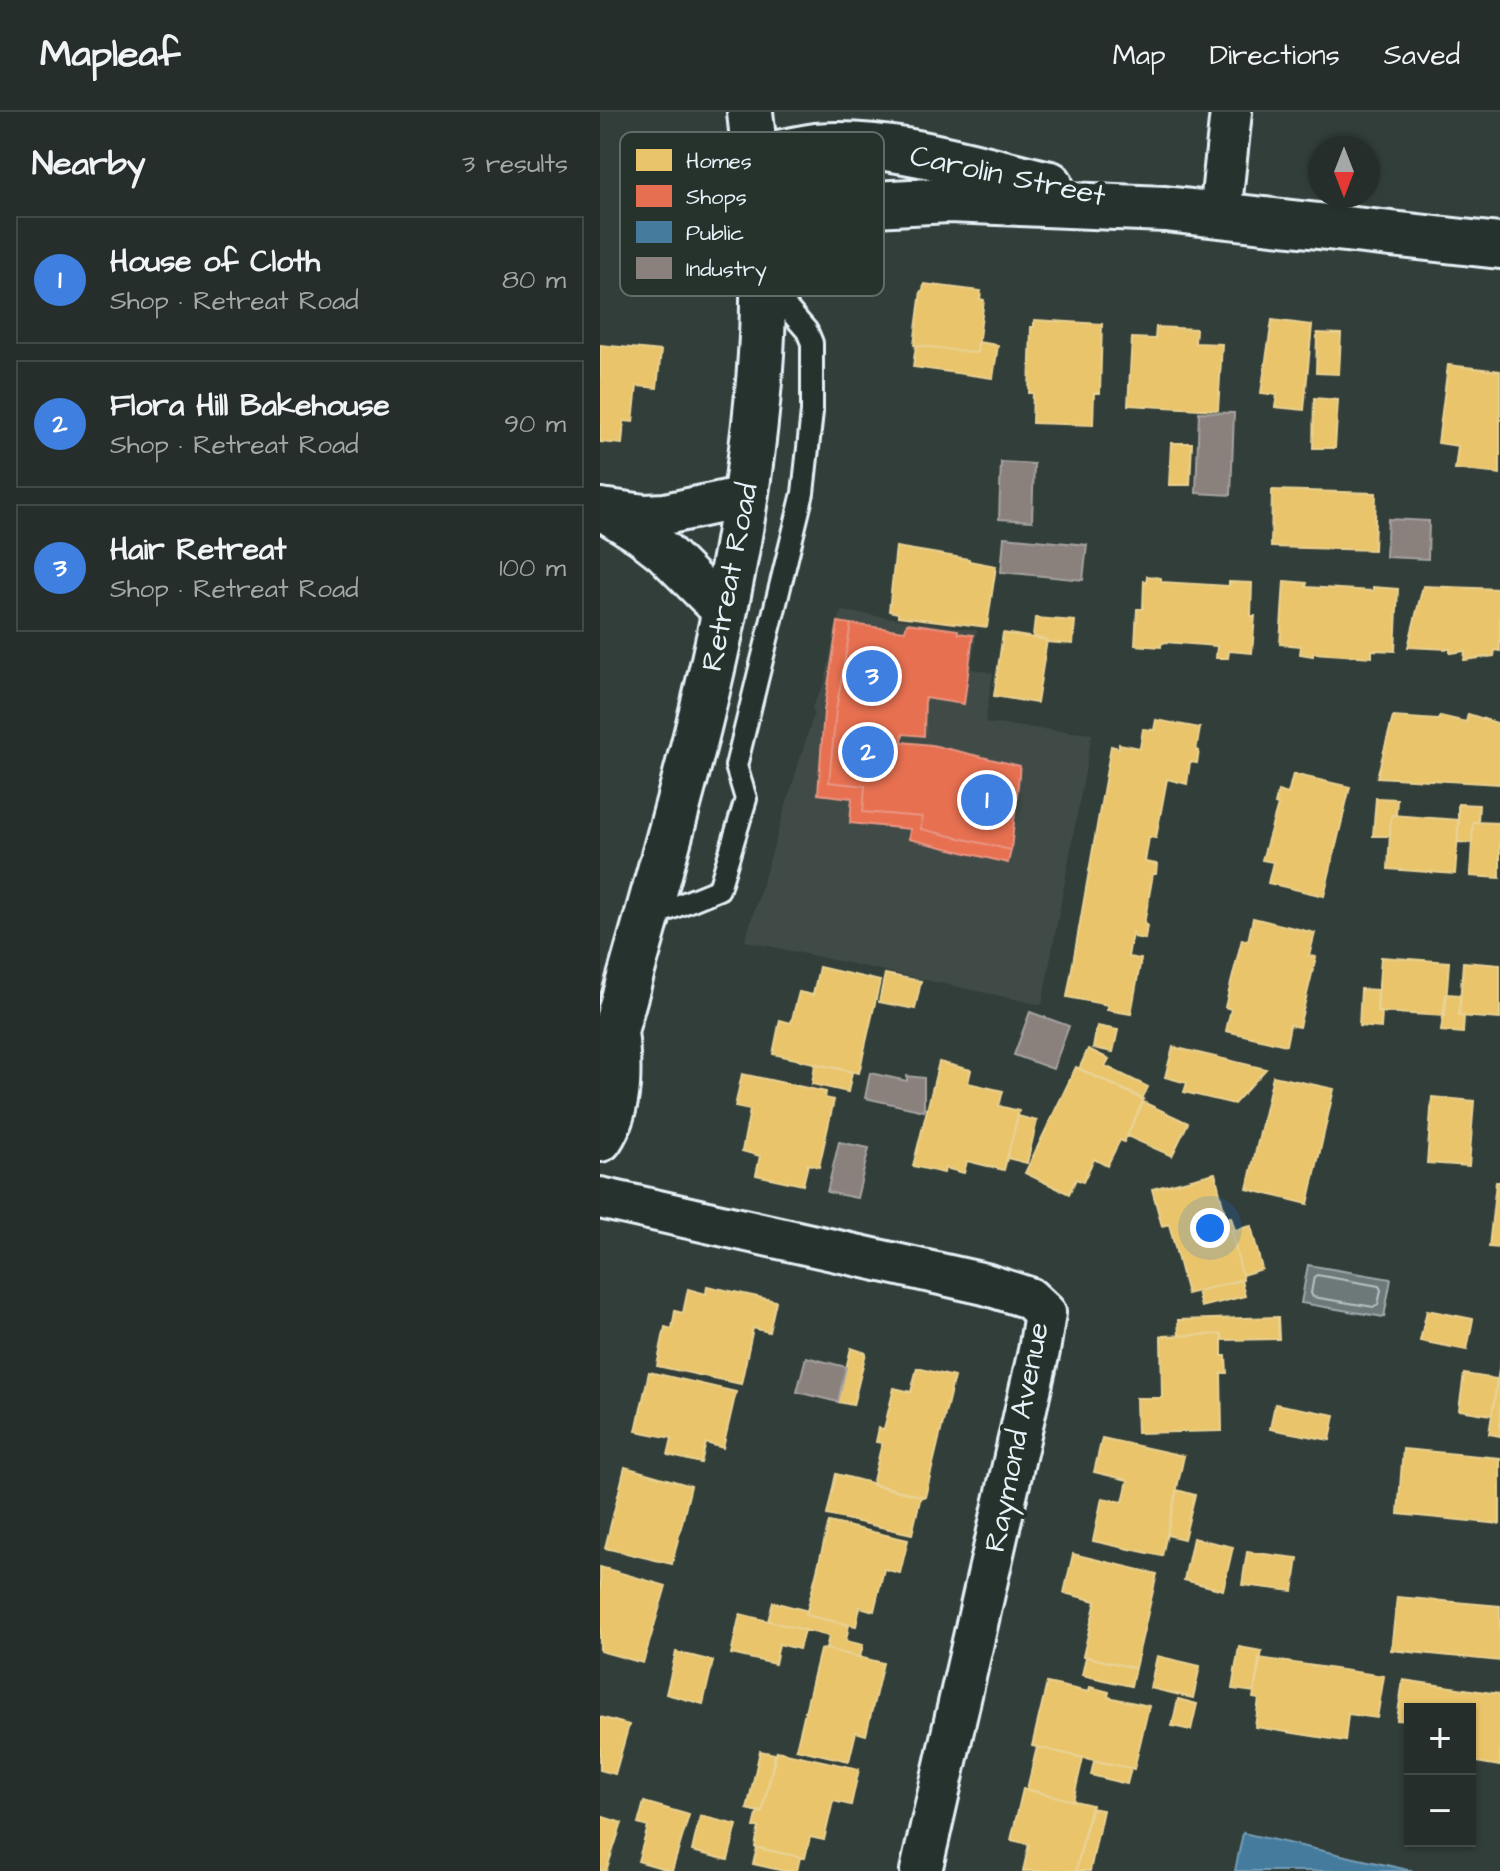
<!DOCTYPE html>
<meta charset="utf-8">
<style>
body{margin:0;font-family:"Architects Daughter",sans-serif;background:#323a37;color:#f1f3f6}
.controls{position:absolute;right:24px;bottom:24px;display:grid;overflow:hidden;border-radius:0px;box-shadow:0 2px 6px #0004}
.controls button{width:72px;height:72px;display:grid;place-items:center;padding:0;border:0;border-bottom:2px solid #424a47;background:#262e2b;color:#f1f3f6;font:40px sans-serif}
.compass{position:absolute;left:708px;top:24px;width:72px;height:72px;border-radius:50%;background:#262e2b;box-shadow:0 2px 6px #0004;rotate:180deg}
.you{position:absolute;left:610px;top:1116px;width:28px;height:28px;margin:-20px;border:6px solid #fff;border-radius:50%;background:#1a73e8;box-shadow:0 0 0 12px #1a73e833}
.badge{display:grid;place-items:center;width:52px;height:52px;border-radius:50%;background:#1a73e8;color:#fff;font-size:26px;font-weight:700}
.pin{position:absolute;translate:-50% -50%;border:4px solid #fff;box-shadow:0 2px 8px #0006}
.list{margin:0;padding:0;list-style:none}
h2{display:flex;justify-content:space-between;align-items:center;height:104px;margin:0;padding:0 32px;font-size:34px}
h2 small{font-size:26px;font-weight:400;color:#a4a8a9}
.list li{display:grid;grid-template-columns:52px 1fr auto;gap:24px;align-items:center;box-sizing:border-box;height:128px;margin:0 16px 16px;padding:0 16px;border:2px solid #424a47;border-radius:0px}
.list b{display:block;font-size:30px;white-space:nowrap}
.list p{margin:0;font-size:26px;white-space:nowrap;color:#a4a8a9}
.list em{font-size:26px;font-style:normal;color:#a4a8a9}
.map{position:relative;flex:none;width:900px;height:1759px;overflow:hidden}
header{display:flex;align-items:center;gap:48px;box-sizing:border-box;height:112px;padding:0 40px;background:#262e2b;border-bottom:2px solid #424a47}
header strong{font-size:38px}
nav{display:flex;gap:44px;margin-inline-start:auto;font-size:28px}
main{display:flex}
aside{flex:1;background:#262e2b}
.map>svg:first-child{display:block}
</style>
<header>
<strong>Mapleaf</strong>
<nav><a>Map</a><a>Directions</a><a>Saved</a></nav>
</header>
<main>
<aside>
<h2>Nearby<small>3 results</small></h2>
<ul class="list">
<li><span class="badge" style="background:#3f7fe0">1</span><div><b>House of Cloth</b><p>Shop · Retreat Road</p></div><em>80 m</em></li>
<li><span class="badge" style="background:#3f7fe0">2</span><div><b>Flora Hill Bakehouse</b><p>Shop · Retreat Road</p></div><em>90 m</em></li>
<li><span class="badge" style="background:#3f7fe0">3</span><div><b>Hair Retreat</b><p>Shop · Retreat Road</p></div><em>100 m</em></li>
</ul>
</aside>
<div class="map">
<svg width="900" height="1759" viewBox="0 0 900 1759">
<rect width="100%" height="100%" fill="#323e39"/>
<filter id="ink" filterUnits="userSpaceOnUse"><feTurbulence type="fractalNoise" baseFrequency=".0125" numOctaves="2"/><feDisplacementMap in="SourceGraphic" scale="16" xChannelSelector="R" yChannelSelector="G"/><feConvolveMatrix kernelMatrix="1 2 1 2 8 2 1 2 1" color-interpolation-filters="sRGB"/></filter>
<g filter="url(#ink)">
<path fill="#3f4b46" d="M 242,499 L 377,518 L 371,557 L 393,561 L 385,611 L 492,622 L 442,893 L 145,829 L 214,601 L 212,595 L 225,570 L 235,518 Z"/>
<path fill="#6d7978" stroke="#9ea9ab" stroke-width="2" d="M 708,1153 L 791,1167 L 784,1205 L 701,1191 Z"/>
<path fill="#e9c46a" stroke="#e9d295" stroke-width="2" d="M 324,172 L 381,179 L 380,187 L 384,188 L 377,241 L 314,233 L 321,179 L 323,179 Z
M 434,208 L 502,212 L 500,281 L 494,281 L 493,313 L 432,311 L 433,281 L 429,281 L 431,215 L 434,215 Z
M 672,208 L 712,213 L 704,298 L 675,295 L 677,283 L 661,281 Z
M 556,215 L 596,217 L 595,231 L 622,232 L 618,298 L 528,293 L 532,226 L 555,227 Z
M 717,221 L 741,222 L 739,262 L 716,261 Z
M 378,230 L 398,233 L 393,266 L 313,255 L 316,233 L 377,241 Z
M 0,233 L 61,239 L 57,276 L 37,274 L 33,310 L 24,309 L 22,332 L 0,330 Z
M 848,253 L 900,259 L 900,362 L 855,357 L 858,334 L 838,331 Z
M 714,286 L 738,288 L 735,336 L 713,336 Z
M 571,331 L 592,331 L 590,373 L 569,373 Z
M 672,378 L 776,381 L 774,438 L 671,435 Z
M 296,435 L 369,447 L 369,449 L 396,454 L 387,515 L 298,504 L 298,501 L 289,499 Z
M 547,464 L 561,466 L 561,470 L 629,474 L 629,470 L 652,471 L 651,504 L 655,504 L 652,541 L 629,539 L 628,546 L 616,546 L 617,534 L 565,530 L 561,532 L 561,535 L 535,533 L 537,497 L 543,497 L 544,469 L 546,470 Z
M 684,469 L 707,471 L 706,475 L 773,479 L 773,475 L 798,477 L 795,539 L 772,538 L 772,545 L 713,541 L 713,544 L 700,542 L 701,534 L 680,532 Z
M 823,474 L 900,477 L 900,539 L 895,538 L 894,544 L 864,548 L 865,539 L 850,541 L 850,537 L 808,535 Z
M 435,506 L 475,509 L 473,532 L 446,530 L 447,528 L 433,525 Z
M 403,521 L 447,528 L 437,591 L 394,584 Z
M 868,602 L 900,612 L 900,672 L 777,665 L 793,605 L 838,608 L 840,604 L 866,610 Z
M 556,608 L 600,616 L 596,639 L 599,639 L 597,651 L 590,650 L 587,672 L 567,667 L 556,726 L 549,725 L 545,750 L 557,752 L 556,762 L 553,762 L 544,812 L 547,813 L 545,827 L 534,825 L 532,821 L 528,845 L 541,847 L 531,902 L 507,898 L 508,893 L 467,885 L 511,634 L 519,636 L 519,632 L 540,636 L 543,617 L 554,618 Z
M 693,662 L 750,675 L 724,784 L 668,771 L 673,750 L 662,748 L 678,693 L 675,692 L 678,679 L 688,682 Z
M 776,686 L 797,687 L 796,703 L 791,703 L 790,724 L 773,724 Z
M 858,692 L 879,693 L 878,710 L 873,710 L 872,731 L 858,730 Z
M 791,703 L 859,708 L 855,762 L 788,757 Z
M 873,710 L 900,711 L 900,766 L 870,764 Z
M 653,806 L 715,821 L 709,844 L 716,845 L 699,915 L 690,913 L 686,933 L 626,919 L 631,897 L 625,895 L 642,827 L 648,829 Z
M 781,845 L 849,850 L 845,904 L 777,900 Z
M 863,850 L 900,853 L 900,907 L 859,904 Z
M 219,855 L 280,869 L 259,961 L 173,942 L 180,908 L 191,911 L 199,880 L 213,883 Z
M 285,862 L 321,869 L 315,897 L 279,890 Z
M 761,877 L 778,878 L 777,900 L 782,900 L 781,916 L 759,914 Z
M 846,882 L 860,883 L 859,904 L 864,904 L 863,921 L 841,919 Z
M 497,914 L 518,918 L 513,940 L 493,936 Z
M 573,935 L 666,957 L 634,992 L 584,980 L 587,971 L 565,965 Z
M 488,937 L 509,947 L 505,954 L 548,975 L 542,987 L 479,957 Z
M 339,950 L 371,958 L 368,971 L 403,979 L 399,994 L 419,999 L 404,1058 L 367,1049 L 364,1061 L 345,1056 L 344,1061 L 313,1054 Z
M 215,952 L 252,960 L 248,980 L 212,972 Z
M 476,955 L 544,987 L 524,1030 L 520,1028 L 507,1054 L 494,1047 L 483,1070 L 476,1067 L 469,1082 L 425,1061 Z
M 142,962 L 226,980 L 225,986 L 234,988 L 219,1055 L 208,1052 L 203,1073 L 156,1063 L 160,1044 L 142,1039 L 150,998 L 135,995 Z
M 673,964 L 734,977 L 708,1092 L 647,1077 Z
M 832,985 L 874,989 L 869,1054 L 827,1051 Z
M 543,990 L 588,1011 L 572,1044 L 527,1024 Z
M 418,1004 L 437,1009 L 427,1051 L 407,1046 Z
M 615,1061 L 626,1106 L 631,1105 L 635,1118 L 631,1119 L 643,1167 L 587,1182 L 569,1112 L 562,1114 L 552,1077 Z
M 896,1070 L 900,1070 L 900,1136 L 889,1135 Z
M 651,1114 L 662,1157 L 642,1163 L 631,1119 Z
M 641,1168 L 645,1184 L 601,1195 L 597,1179 Z
M 107,1174 L 176,1189 L 169,1220 L 153,1216 L 141,1272 L 57,1254 L 65,1215 L 72,1217 L 75,1199 L 83,1201 L 88,1177 L 106,1182 Z
M 827,1198 L 873,1207 L 867,1238 L 820,1229 Z
M 678,1205 L 679,1227 L 622,1228 L 622,1222 L 579,1224 L 578,1208 Z
M 622,1222 L 622,1244 L 626,1244 L 627,1261 L 621,1261 L 622,1319 L 537,1321 L 536,1286 L 562,1286 L 561,1224 Z
M 251,1236 L 266,1241 L 253,1293 L 238,1290 Z
M 900,1251 L 900,1324 L 889,1322 Z
M 317,1256 L 354,1265 L 325,1385 L 272,1373 L 282,1331 L 276,1330 L 279,1316 L 284,1317 L 294,1276 L 311,1280 Z
M 49,1260 L 136,1280 L 123,1336 L 106,1331 L 101,1351 L 68,1343 L 72,1326 L 36,1319 Z
M 864,1262 L 897,1267 L 892,1303 L 859,1298 Z
M 675,1292 L 735,1303 L 730,1328 L 670,1317 Z
M 502,1326 L 584,1344 L 562,1444 L 493,1429 L 502,1386 L 523,1390 L 528,1368 L 494,1360 Z
M 803,1337 L 900,1346 L 900,1412 L 798,1402 Z
M 25,1355 L 91,1374 L 72,1452 L 5,1436 Z
M 236,1362 L 321,1384 L 312,1422 L 227,1403 Z
M 577,1378 L 595,1383 L 584,1427 L 567,1423 Z
M 229,1410 L 308,1428 L 300,1461 L 284,1457 L 274,1499 L 260,1495 L 256,1514 L 206,1503 Z
M 593,1426 L 633,1435 L 623,1478 L 584,1468 Z
M 647,1440 L 698,1446 L 693,1479 L 642,1473 Z
M 473,1442 L 557,1462 L 535,1556 L 483,1544 L 496,1489 L 464,1481 Z
M 0,1455 L 66,1474 L 43,1551 L 0,1539 Z
M 797,1485 L 900,1494 L 900,1549 L 791,1538 Z
M 173,1490 L 208,1499 L 206,1503 L 249,1513 L 246,1529 L 263,1533 L 260,1545 L 226,1537 L 229,1524 L 168,1509 Z
M 140,1502 L 204,1518 L 199,1537 L 179,1532 L 175,1552 L 131,1542 Z
M 639,1535 L 662,1539 L 654,1580 L 632,1577 Z
M 226,1537 L 283,1551 L 266,1623 L 256,1620 L 249,1649 L 196,1637 L 220,1538 Z
M 76,1540 L 113,1549 L 103,1592 L 66,1582 Z
M 557,1544 L 600,1554 L 593,1586 L 550,1576 Z
M 486,1545 L 535,1556 L 531,1574 L 482,1563 Z
M 659,1546 L 784,1564 L 777,1606 L 748,1602 L 745,1629 L 655,1615 L 659,1587 L 653,1586 Z
M 803,1568 L 900,1582 L 900,1654 L 870,1649 L 870,1597 L 810,1597 L 810,1609 L 797,1608 Z
M 447,1571 L 489,1580 L 490,1575 L 509,1580 L 508,1585 L 549,1594 L 534,1657 L 432,1634 Z
M 578,1587 L 597,1592 L 591,1618 L 572,1614 Z
M 0,1605 L 29,1613 L 15,1662 L 0,1658 Z
M 437,1635 L 483,1646 L 473,1689 L 427,1677 Z
M 160,1639 L 175,1642 L 162,1701 L 147,1697 Z
M 177,1639 L 259,1657 L 251,1693 L 233,1689 L 224,1728 L 210,1725 L 205,1746 L 155,1735 L 159,1715 L 154,1715 L 158,1699 L 162,1701 Z
M 494,1649 L 531,1656 L 527,1672 L 491,1663 Z
M 423,1677 L 492,1693 L 476,1759 L 423,1759 L 429,1732 L 411,1728 Z
M 44,1690 L 89,1703 L 72,1759 L 38,1749 L 48,1715 L 38,1712 Z
M 490,1696 L 503,1698 L 490,1759 L 476,1759 Z
M 0,1704 L 22,1711 L 6,1759 L 0,1759 Z
M 100,1704 L 137,1713 L 128,1748 L 92,1739 Z
M 157,1736 L 200,1745 L 197,1759 L 184,1759 L 153,1752 Z"/>
<path fill="#e76f51" stroke="#e79683" stroke-width="2" d="M 238,510 L 251,512 L 236,598 L 229,670 L 265,674 L 263,700 L 322,705 L 321,717 L 411,738 L 408,751 L 309,727 L 310,717 L 250,711 L 252,686 L 218,682 L 224,599 Z
M 307,511 L 358,518 L 358,521 L 373,523 L 364,592 L 325,586 L 324,624 L 303,622 L 302,630 L 332,633 L 420,654 L 411,738 L 321,717 L 322,705 L 263,700 L 265,674 L 229,670 L 236,598 L 251,512 L 305,519 Z"/>
<path fill="#457b9d" stroke="#769eb8" stroke-width="2" d="M 643,1721 L 813,1759 L 635,1759 Z"/>
<path fill="#8a817c" stroke="#a6a3a1" stroke-width="2" d="M 599,300 L 634,301 L 631,383 L 596,381 Z
M 401,350 L 434,352 L 432,409 L 399,407 Z
M 788,407 L 829,409 L 828,447 L 786,445 Z
M 404,425 L 487,433 L 483,468 L 401,460 Z
M 430,900 L 469,914 L 453,957 L 414,943 Z
M 270,961 L 307,969 L 307,964 L 324,966 L 324,999 L 265,986 Z
M 239,1030 L 269,1036 L 257,1086 L 227,1080 Z
M 206,1245 L 246,1255 L 238,1290 L 197,1280 Z"/>
<g fill="none" stroke-linecap="round" stroke-linejoin="round">
<path stroke="#b7c1c5" stroke-width="2" d="M 717,1163 L 779,1174 L 781,1178 L 778,1193 L 774,1195 L 713,1185 L 711,1181 L 714,1165 Z"/>
<defs>
<path id="lane" d="M 48,806 L 119,777 L 146,687 L 136,654 L 203,381 L 212,300 L 212,231 L 207,219 L 169,175"/>
<path id="street" d="M 620,103 L 631,0
M 1,397 L 41,422 L 64,440 L 125,501
M 8,398 L 45,403 L 65,402 L 145,385
M 0,1086 L 385,1172 L 429,1186 L 445,1201 L 439,1239 L 321,1759"/>
<path id="secondary" d="M 154,46 C 175,42 195,37 216,34 C 290,27 377,56 450,72
M 159,89 L 274,92 L 349,88 L 565,97 L 900,134
M 0,941 L 15,919 C 66,737 121,556 148,367 C 157,302 164,235 163,169 C 163,112 156,56 150,0
M 0,1027 C 21,995 19,955 15,919"/>
</defs>
<use href="#lane" stroke="#e8f1f8" stroke-width="26"/>
<use href="#street" stroke="#e8f1f8" stroke-width="46"/>
<use href="#secondary" stroke="#e8f1f8" stroke-width="50"/>
<use href="#lane" stroke="#26332d" stroke-width="20"/>
<use href="#street" stroke="#26332d" stroke-width="40"/>
<use href="#secondary" stroke="#26332d" stroke-width="44"/>
</g>
</g>
<g text-anchor="middle" stroke-width="8" stroke-linejoin="round" paint-order="stroke">
<g font-size="30" fill="#e8f1f8" stroke="#26332d">
<text transform="translate(408 63) rotate(12)" y="10">Carolin Street</text>
<text transform="translate(129 465) rotate(-79)" y="10">Retreat Road</text>
<text transform="translate(416 1325) rotate(-79)" y="10">Raymond Avenue</text>
</g>
</g>
<rect x="20" y="20" width="264" height="164" rx="12" fill="#26332d" stroke="#606c6a" stroke-width="2"/>
<rect x="36" y="37" width="36" height="22" fill="#e9c46a"/>
<rect x="36" y="73" width="36" height="22" fill="#e76f51"/>
<rect x="36" y="109" width="36" height="22" fill="#457b9d"/>
<rect x="36" y="145" width="36" height="22" fill="#8a817c"/>
<g font-size="22" fill="#e8f1f8">
<text x="86" y="56">Homes</text>
<text x="86" y="92">Shops</text>
<text x="86" y="128">Public</text>
<text x="86" y="164">Industry</text>
</g>
</svg>
<div class="controls">
<button>+</button>
<button>−</button>
</div>
<svg class="compass" viewBox="-18 -18 36 36"><path d="M0-13l5 13h-10z" fill="#e53935"/><path d="M0 13l5-13h-10z" fill="#a4a8a9"/></svg>
<div class="you"></div>
<div class="pin badge" style="left:387px;top:688px;background:#3f7fe0">1</div>
<div class="pin badge" style="left:268px;top:640px;background:#3f7fe0">2</div>
<div class="pin badge" style="left:272px;top:564px;background:#3f7fe0">3</div>
</div>
</main>
